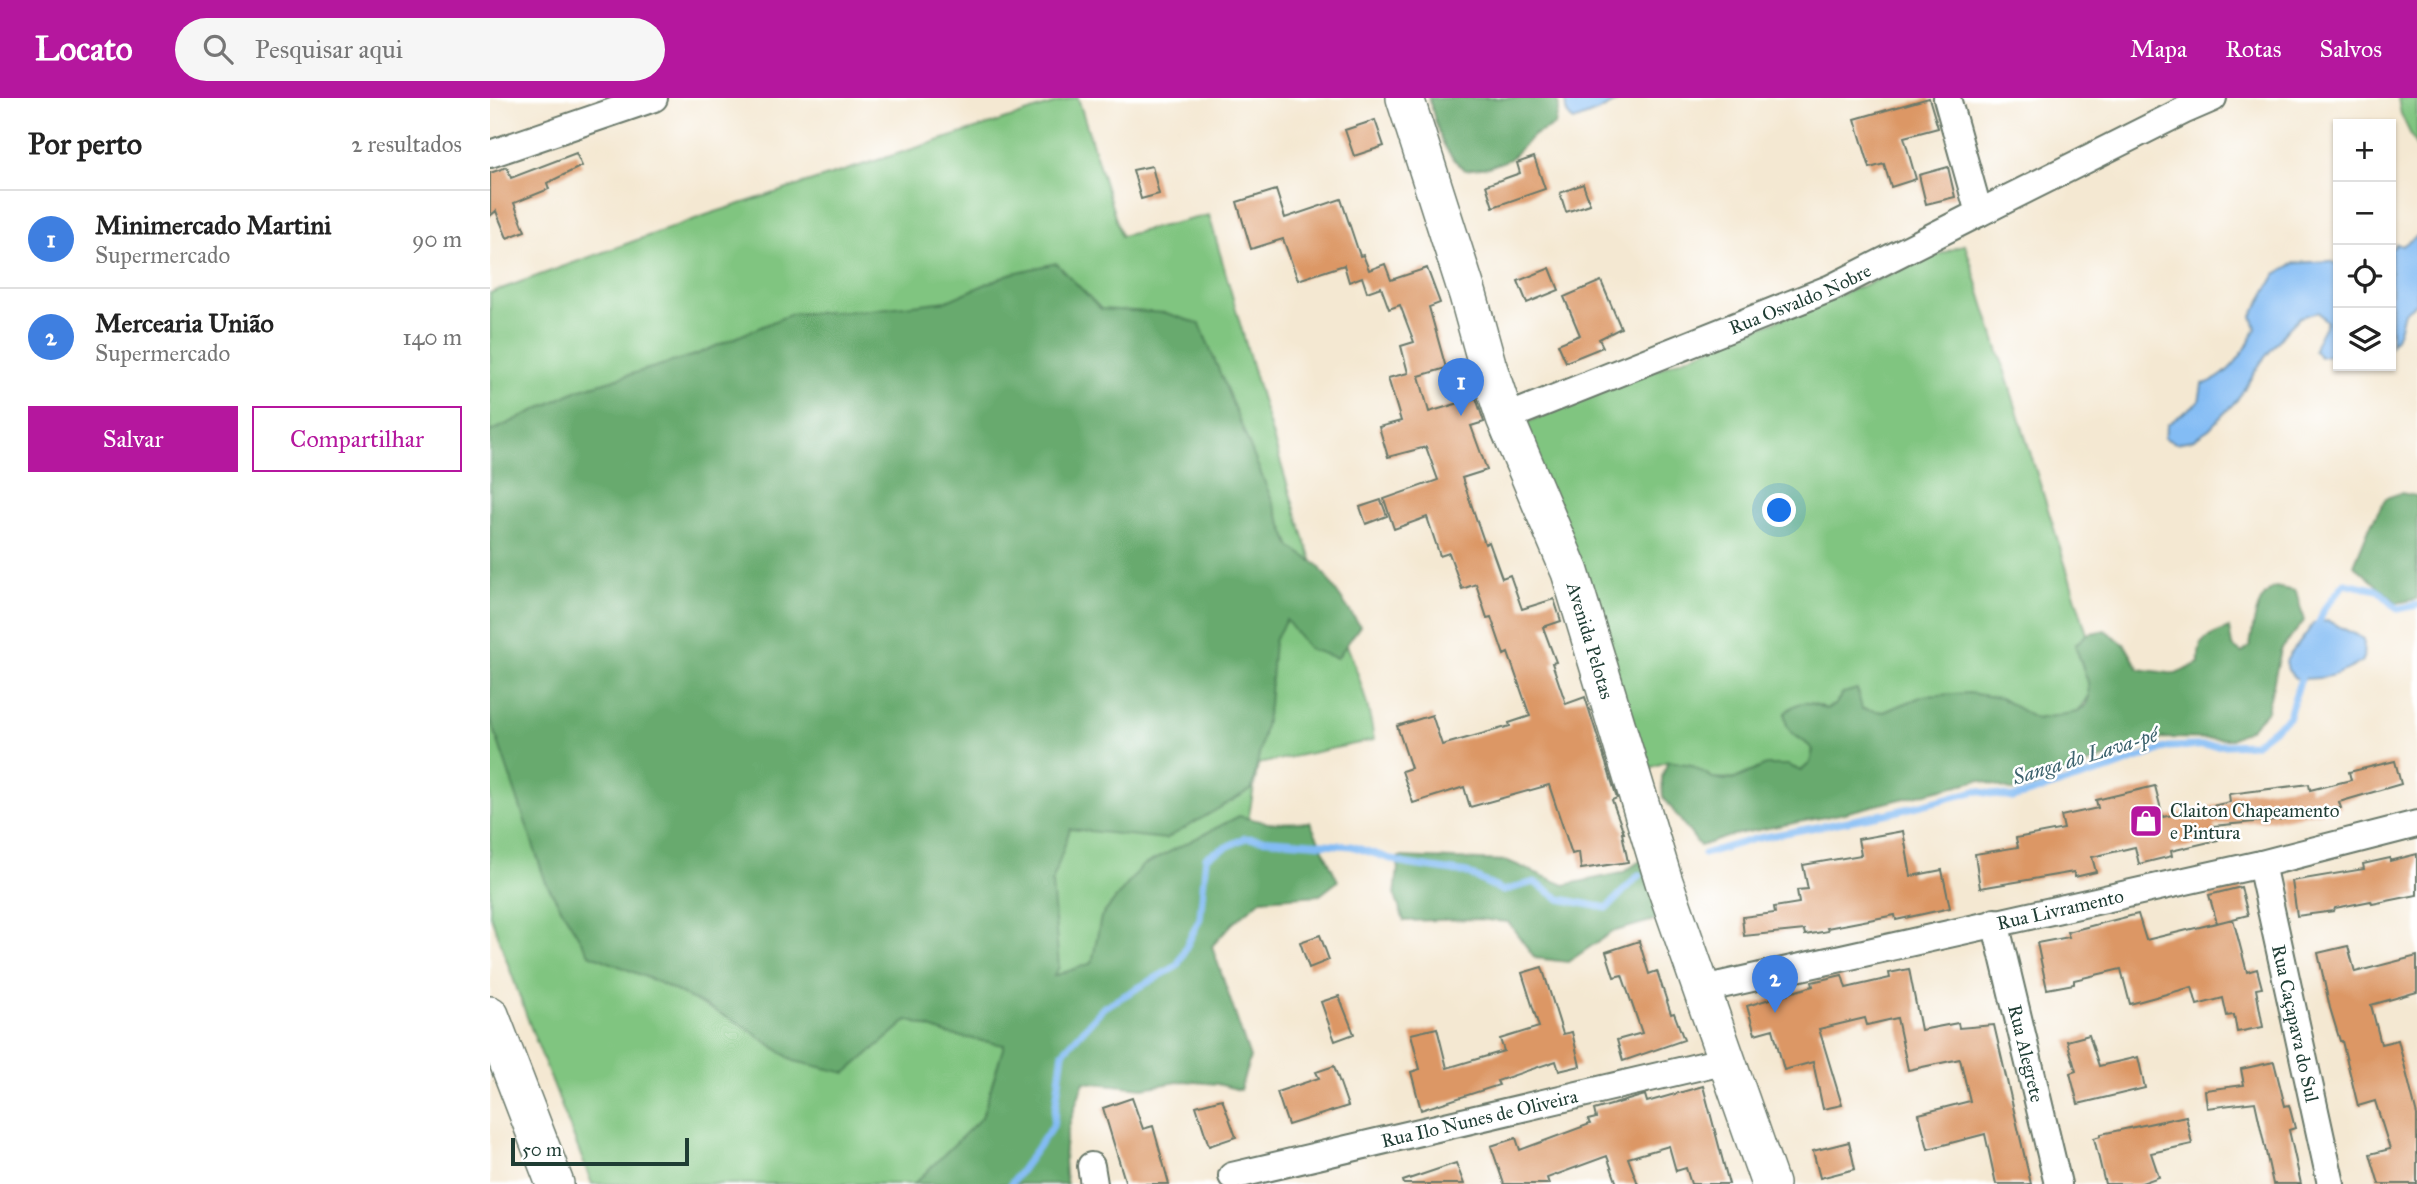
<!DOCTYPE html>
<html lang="pt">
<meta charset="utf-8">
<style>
body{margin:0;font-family:"IM FELL Great Primer",serif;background:#f6f6f6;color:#222}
.controls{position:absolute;right:21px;top:21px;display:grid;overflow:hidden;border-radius:0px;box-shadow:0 2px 5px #0004}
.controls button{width:63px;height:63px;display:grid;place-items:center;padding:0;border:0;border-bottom:2px solid #e0e0e0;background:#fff;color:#222;font:35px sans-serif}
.scale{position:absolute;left:21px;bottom:18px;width:178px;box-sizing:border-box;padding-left:7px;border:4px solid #1f3d34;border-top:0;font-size:19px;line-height:24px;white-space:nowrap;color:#1f3d34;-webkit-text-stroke:5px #fff;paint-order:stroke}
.you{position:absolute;left:1290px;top:413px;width:24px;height:24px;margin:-18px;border:5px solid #fff;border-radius:50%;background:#1a73e8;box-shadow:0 0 0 10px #1a73e833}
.badge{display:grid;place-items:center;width:46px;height:46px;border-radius:50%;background:#b5179e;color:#fff;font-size:23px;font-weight:700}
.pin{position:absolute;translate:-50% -58px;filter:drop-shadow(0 2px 4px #0008)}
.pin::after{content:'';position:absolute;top:37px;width:24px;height:21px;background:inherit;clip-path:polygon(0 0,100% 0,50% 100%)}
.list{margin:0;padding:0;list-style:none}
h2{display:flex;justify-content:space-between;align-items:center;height:91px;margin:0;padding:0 28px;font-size:30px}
h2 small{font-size:23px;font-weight:400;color:#767676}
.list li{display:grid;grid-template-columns:46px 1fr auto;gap:21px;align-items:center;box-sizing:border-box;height:98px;padding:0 28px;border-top:2px solid #e0e0e0}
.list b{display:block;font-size:26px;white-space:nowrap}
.list p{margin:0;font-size:23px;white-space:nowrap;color:#767676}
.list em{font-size:23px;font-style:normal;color:#767676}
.actions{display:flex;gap:14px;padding:21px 28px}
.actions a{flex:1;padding:16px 0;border:2px solid #b5179e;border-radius:0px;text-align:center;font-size:24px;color:#b5179e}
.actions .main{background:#b5179e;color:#fff}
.icon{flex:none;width:38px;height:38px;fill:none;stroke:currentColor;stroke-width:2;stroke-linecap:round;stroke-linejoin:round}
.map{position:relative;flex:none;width:1927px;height:1086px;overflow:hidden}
header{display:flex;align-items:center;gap:42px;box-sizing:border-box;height:98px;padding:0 35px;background:#b5179e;color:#fff}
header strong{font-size:33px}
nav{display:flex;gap:38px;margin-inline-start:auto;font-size:24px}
.search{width:490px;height:63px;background:#f6f6f6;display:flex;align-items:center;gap:18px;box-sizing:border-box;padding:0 24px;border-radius:38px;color:#767676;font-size:26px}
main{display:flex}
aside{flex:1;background:#fff}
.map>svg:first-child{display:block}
</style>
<header>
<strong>Locato</strong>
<div class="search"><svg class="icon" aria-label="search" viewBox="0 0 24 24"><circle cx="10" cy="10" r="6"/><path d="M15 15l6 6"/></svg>Pesquisar aqui</div>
<nav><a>Mapa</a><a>Rotas</a><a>Salvos</a></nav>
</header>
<main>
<aside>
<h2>Por perto<small>2 resultados</small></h2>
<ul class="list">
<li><span class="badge" style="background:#3f7fe0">1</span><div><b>Minimercado Martini</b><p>Supermercado</p></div><em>90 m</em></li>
<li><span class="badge" style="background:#3f7fe0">2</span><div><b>Mercearia União</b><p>Supermercado</p></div><em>140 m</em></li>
</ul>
<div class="actions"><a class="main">Salvar</a><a>Compartilhar</a></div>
</aside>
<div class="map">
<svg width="1927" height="1086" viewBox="0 0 1927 1086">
<rect width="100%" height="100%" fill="#fff"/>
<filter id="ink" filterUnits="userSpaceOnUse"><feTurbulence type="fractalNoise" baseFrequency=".0143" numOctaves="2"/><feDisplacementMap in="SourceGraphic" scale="14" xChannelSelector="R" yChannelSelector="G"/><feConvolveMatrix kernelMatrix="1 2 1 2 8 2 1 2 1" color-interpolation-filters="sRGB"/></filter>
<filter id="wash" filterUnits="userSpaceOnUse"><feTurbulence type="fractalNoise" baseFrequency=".00686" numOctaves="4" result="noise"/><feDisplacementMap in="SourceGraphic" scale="28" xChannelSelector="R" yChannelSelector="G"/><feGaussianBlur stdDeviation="1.57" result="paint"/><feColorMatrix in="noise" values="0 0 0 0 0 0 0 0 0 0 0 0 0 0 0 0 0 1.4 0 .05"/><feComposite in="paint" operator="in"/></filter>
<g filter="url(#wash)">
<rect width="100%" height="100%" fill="#f4e8d2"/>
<path fill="#80c580" stroke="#50815a" stroke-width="2" d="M 582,0 L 588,0 L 631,138 L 719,117 C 749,220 777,325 810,427 C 832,499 874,567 884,642 L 768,666 L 755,740 L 614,909 L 521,1086 L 102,1086 L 41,930 L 0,816 L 0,195 L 219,116 Z
M 1908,0 L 1927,0 L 1927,50 L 1911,16 Z
M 1475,146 L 1597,536 L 1585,547 L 1598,584 L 1599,598 L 1588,614 L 1546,621 L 1510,600 L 1410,607 L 1394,614 L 1372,611 L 1353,595 L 1344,607 L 1336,611 C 1319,602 1309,602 1295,615 L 1302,636 L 1317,644 L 1323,652 L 1320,665 L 1311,673 L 1298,667 L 1258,675 L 1245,681 L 1223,680 L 1201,667 L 1178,663 L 1138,678 L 1025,329 Z"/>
<path fill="#68aa6e" stroke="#447451" stroke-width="2" d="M 939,0 L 1066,0 L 1069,8 L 1065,27 L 1044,37 L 1020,61 L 999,69 L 975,72 C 950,52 947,29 939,0 Z
M 566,165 L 611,211 L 676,215 L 710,226 L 801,449 L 828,467 L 870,528 L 847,560 L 819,551 L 796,522 L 784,543 L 779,608 L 762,691 L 676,741 L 580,731 L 562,785 L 569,869 L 564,878 L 602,865 L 611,819 L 652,768 L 749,718 L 778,725 L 820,724 L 848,783 L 830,797 L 772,801 L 742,826 L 722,848 L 760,960 L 750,992 L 727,986 L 694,983 L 653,990 L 594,984 C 582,1016 568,1052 577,1086 L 424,1086 L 492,1019 L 514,947 L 457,936 L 418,922 L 356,975 L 304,963 L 249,925 L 168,884 L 99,856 L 56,785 L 0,619 L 0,334 L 88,292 L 205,257 L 301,216 L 380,212 L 457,203 L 519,176 Z
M 1911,395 L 1927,398 L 1927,501 L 1907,505 L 1864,467 L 1880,428 L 1896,400 Z
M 1785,489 L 1806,493 L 1814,523 L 1791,552 L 1777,613 L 1760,631 L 1741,641 L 1673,640 L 1580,672 L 1545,688 L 1523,693 L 1489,682 L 1350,716 L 1243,737 L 1210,748 L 1173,699 L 1172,679 L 1178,663 L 1201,667 L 1223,680 L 1235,682 L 1245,681 L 1276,667 L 1298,667 L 1311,673 L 1320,665 L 1323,652 C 1310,636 1295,639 1295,615 C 1309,601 1319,603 1336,611 L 1345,607 L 1353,595 L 1367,591 L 1372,611 L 1394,614 L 1433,598 L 1479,595 L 1510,600 L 1546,621 L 1588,614 L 1596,607 L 1599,598 L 1598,584 L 1585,547 L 1597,536 L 1615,532 L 1635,547 L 1649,571 L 1686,576 L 1709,565 C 1707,539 1718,539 1739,530 L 1742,548 L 1752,555 L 1760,548 C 1764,527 1764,501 1785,489 Z
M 1161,756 L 1182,817 L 1122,834 L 1078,864 L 1045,860 L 1018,824 L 986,821 L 914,823 L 905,798 L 909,759 L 1018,763 L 1074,787 L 1132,775 Z"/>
<path fill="#83bcf4" stroke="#517c94" stroke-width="2" d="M 1076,0 L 1133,0 L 1109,13 L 1084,23 C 1075,17 1075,10 1076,0 Z
M 1927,138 L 1927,204 L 1914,214 L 1909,233 L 1901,247 L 1901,152 L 1907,146 L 1912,148 Z
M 1840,163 L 1848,167 L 1848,249 L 1840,257 L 1830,259 L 1824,253 L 1826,245 L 1837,224 L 1828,214 L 1810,219 L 1797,232 L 1772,263 L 1747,302 L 1719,331 L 1702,342 L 1686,345 L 1674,340 L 1678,326 L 1709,304 L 1712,286 C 1737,282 1756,253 1766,230 L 1762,218 L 1786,176 L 1805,165 Z
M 1838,523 L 1874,541 L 1873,563 C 1851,577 1831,583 1805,580 L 1798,572 L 1796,563 C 1804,549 1816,539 1823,525 Z"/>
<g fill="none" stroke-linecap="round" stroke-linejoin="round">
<path stroke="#83bcf4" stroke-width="7" d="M 1827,530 L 1834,511 L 1855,485 L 1888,492 L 1908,511 L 1927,507
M 1214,756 L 1264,741 L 1400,715 L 1486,693 L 1523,700 L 1620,671 L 1678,649 L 1764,646 L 1798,620 L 1814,571
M 521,1086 L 563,1028 L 573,954 L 614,909 L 687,868 L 710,820 L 716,759 L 755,740 L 861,748 L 916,766 L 977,775 L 1013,793 L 1044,784 L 1070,801 L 1117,810 L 1149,777"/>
</g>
<g id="blocks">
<path fill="#dc9765" d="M 1439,0 L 1448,30 L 1414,39 L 1426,81 L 1401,89 L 1394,66 L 1380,70 L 1365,21 Z
M 885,22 L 894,48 L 864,58 L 855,32 Z
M 86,55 L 92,68 L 57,85 L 59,91 L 24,105 L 35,133 L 17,140 L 6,113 L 0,118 L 0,75 L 17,69 L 21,80 Z
M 1044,59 L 1055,91 L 1003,109 L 996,87 L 1030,75 L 1027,65 Z
M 662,68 L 669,96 L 651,101 L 643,72 Z
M 1458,69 L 1465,99 L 1436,106 L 1429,77 Z
M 1093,86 L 1100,106 L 1076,114 L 1070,95 Z
M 786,92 L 795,120 L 851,101 L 870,158 L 873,157 L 879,172 L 895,166 L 901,182 L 937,170 L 950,205 L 939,209 L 956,270 L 929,278 L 939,314 L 986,300 L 994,324 L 981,328 L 997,372 L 972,380 L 995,446 L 999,444 L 1012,480 L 1020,477 L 1032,511 L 1064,501 L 1071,523 L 1053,529 L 1066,564 L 1062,565 L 1076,606 L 1095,599 L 1127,700 L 1122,702 L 1134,735 L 1132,735 L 1138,764 L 1091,771 L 1089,754 L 1082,756 L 1059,687 L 980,709 L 974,689 L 923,705 L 912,673 L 921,670 L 907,628 L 942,617 L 952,647 L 1020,628 L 1019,625 L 1040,618 L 1018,555 L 1014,557 L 1001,519 L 997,520 L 986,486 L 972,491 L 959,455 L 950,458 L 937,419 L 904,431 L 894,401 L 948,382 L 936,349 L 898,359 L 889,329 L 911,323 L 898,280 L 918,275 L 911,248 L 924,244 L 910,207 L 899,211 L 891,189 L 877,194 L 872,179 L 859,184 L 854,167 L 808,182 L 793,141 L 761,151 L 747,104 Z
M 1060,170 L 1069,192 L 1037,205 L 1028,183 Z
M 1111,183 L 1131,230 L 1109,241 L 1113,249 L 1076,264 L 1068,246 L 1090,237 L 1074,199 Z
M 891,402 L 897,418 L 876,426 L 870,409 Z
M 1905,663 L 1911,686 L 1849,704 L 1851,710 L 1794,721 L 1724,728 L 1728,742 L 1681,753 L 1682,758 L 1649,766 L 1645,749 L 1602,759 L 1606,774 L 1585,779 L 1584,774 L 1490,790 L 1485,756 L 1528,749 L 1526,740 L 1574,731 L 1571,718 L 1608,710 L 1606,702 L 1665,688 L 1673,719 L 1740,704 L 1739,696 L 1819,686 L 1820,692 L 1861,682 L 1859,674 Z
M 1413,733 L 1421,778 L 1452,772 L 1460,810 L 1406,822 L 1405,817 L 1337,830 L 1338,833 L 1315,837 L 1314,832 L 1254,838 L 1252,819 L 1285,815 L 1284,809 L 1309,805 L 1307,792 L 1318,791 L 1313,767 L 1371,757 L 1368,741 Z
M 1927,756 L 1927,797 L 1882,806 L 1881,803 L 1845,810 L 1844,813 L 1807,818 L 1802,783 L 1874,771 L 1873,766 L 1900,760 L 1900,763 Z
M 1751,789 L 1758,817 L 1727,825 L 1719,797 Z
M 1648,816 L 1656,842 L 1743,821 L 1757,874 L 1767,871 L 1772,890 L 1766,891 L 1773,929 L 1747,934 L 1744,917 L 1737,918 L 1733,900 L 1707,907 L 1702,889 L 1640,906 L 1631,871 L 1584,882 L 1584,886 L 1557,891 L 1547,845 L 1579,839 L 1577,834 Z
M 830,837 L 839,862 L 819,870 L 810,844 Z
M 1149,843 L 1159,876 L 1167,873 L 1181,916 L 1184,915 L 1194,942 L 1133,963 L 1127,942 L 1152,935 L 1132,877 L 1124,879 L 1116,854 Z
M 1858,848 L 1865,874 L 1927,858 L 1927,894 L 1881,907 L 1891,946 L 1908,942 L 1927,1017 L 1927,1086 L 1889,1086 L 1880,1056 L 1900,1051 L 1885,1003 L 1868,1008 L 1852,943 L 1850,943 L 1840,910 L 1828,855 Z
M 1052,869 L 1073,936 L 1082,934 L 1090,968 L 1069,973 L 1066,963 L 1007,983 L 1009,987 L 931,1012 L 921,974 L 930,971 L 921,936 L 947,930 L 957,970 L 1014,953 L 1010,941 L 1049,929 L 1032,875 Z
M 1419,871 L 1431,932 L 1468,925 L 1469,930 L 1504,927 L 1541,1086 L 1506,1086 L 1495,1036 L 1438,1051 L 1429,1016 L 1480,1003 L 1470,961 L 1418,972 L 1407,920 L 1377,927 L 1375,920 L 1329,931 L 1352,1007 L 1333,1011 L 1323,964 L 1294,972 L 1283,931 L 1265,936 L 1257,908 L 1323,888 L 1322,884 L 1352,877 L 1356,890 L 1400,880 L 1399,875 Z
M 849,898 L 864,936 L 845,943 L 831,904 Z
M 1599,937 L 1609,968 L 1648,959 L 1655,990 L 1588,1006 L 1580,975 L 1586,973 L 1577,943 Z
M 1784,964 L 1795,1008 L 1799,1007 L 1805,1030 L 1799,1032 L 1811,1086 L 1783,1086 L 1765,1004 L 1717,1010 L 1715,992 L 1754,987 L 1751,971 Z
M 844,968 L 858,1008 L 798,1027 L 787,994 L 829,980 L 826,974 Z
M 1213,988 L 1239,1086 L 1201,1086 L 1196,1070 L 1186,1073 L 1179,1048 L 1138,1060 L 1148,1086 L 1127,1086 L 1117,1058 L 1057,1080 L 1059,1086 L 1014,1086 L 1001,1048 L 1026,1040 L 1030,1052 L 1100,1026 L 1098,1022 L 1106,1020 L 1104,1012 L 1155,997 L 1157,1004 Z
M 642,1000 L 653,1031 L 663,1028 L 679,1086 L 636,1086 L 613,1010 Z
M 732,1001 L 746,1039 L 719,1048 L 706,1008 Z
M 1696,1018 L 1702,1046 L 1661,1055 L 1669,1079 L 1649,1086 L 1615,1086 L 1604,1040 L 1611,1038 L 1611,1036 Z
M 1359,1044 L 1365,1071 L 1330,1080 L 1323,1053 Z
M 966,1065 L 974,1086 L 914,1086 L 913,1083 Z"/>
</g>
</g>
<g filter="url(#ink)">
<use href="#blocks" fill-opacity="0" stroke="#6a796b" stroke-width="2"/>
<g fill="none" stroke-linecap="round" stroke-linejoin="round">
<defs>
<g id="street">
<path d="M 0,56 L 164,0"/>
<path d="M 1489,115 L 1693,13 L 1723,0"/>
<path id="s1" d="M 1015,320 L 1341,190 L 1489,115 L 1457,0"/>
<path id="s2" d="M 1771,766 L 1841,1086"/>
<path id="s3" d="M 1505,824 L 1568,1086"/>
<path id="s4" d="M 1213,891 L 1771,766 L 1927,726"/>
<path d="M 601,1068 L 604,1086"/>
<path id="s5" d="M 742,1078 L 1237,962"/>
</g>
<g id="secondary">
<path id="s6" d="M 915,0 L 978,197 L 997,266 L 1015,320 L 1080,474 L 1174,784 L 1280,1086"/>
<path d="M 0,917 L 65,1086"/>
</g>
</defs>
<use href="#street" stroke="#6a796b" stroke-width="30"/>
<use href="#secondary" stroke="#6a796b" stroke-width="40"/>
<use href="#street" stroke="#fff" stroke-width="26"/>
<use href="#secondary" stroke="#fff" stroke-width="37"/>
</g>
</g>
<defs>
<symbol id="shop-square" viewBox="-11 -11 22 22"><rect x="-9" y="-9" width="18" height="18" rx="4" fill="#b5179e" stroke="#fff"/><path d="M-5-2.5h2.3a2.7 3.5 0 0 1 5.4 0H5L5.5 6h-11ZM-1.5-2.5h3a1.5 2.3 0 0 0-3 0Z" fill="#fff"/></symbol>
</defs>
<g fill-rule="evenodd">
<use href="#shop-square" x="1637" y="704" width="38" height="38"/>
</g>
<g text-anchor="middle" stroke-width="5" stroke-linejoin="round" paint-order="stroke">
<g font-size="19" fill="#1f3d34" stroke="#fff">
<text dy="7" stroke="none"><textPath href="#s1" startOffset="318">Rua Osvaldo Nobre</textPath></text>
<text dy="7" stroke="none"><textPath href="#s6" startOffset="574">Avenida Pelotas</textPath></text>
<text dy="7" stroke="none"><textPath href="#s4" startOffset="366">Rua Livramento</textPath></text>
<text dy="7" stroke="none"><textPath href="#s2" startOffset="163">Rua Caçapava do Sul</textPath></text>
<text dy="7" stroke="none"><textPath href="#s3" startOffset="135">Rua Alegrete</textPath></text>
<text dy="7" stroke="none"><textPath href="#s5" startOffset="254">Rua Ilo Nunes de Oliveira</textPath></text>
</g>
<g font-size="19" fill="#1f3d34" stroke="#fff" text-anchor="start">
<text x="1680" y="719">Claiton Chapeamento<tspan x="1680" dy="22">e Pintura</tspan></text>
</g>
<g font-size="21" font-style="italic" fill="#3d636e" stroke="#fff">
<text transform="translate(1595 658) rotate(-17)" y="7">Sanga do Lava-pé</text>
</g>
</g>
</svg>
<div class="controls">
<button>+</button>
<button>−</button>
<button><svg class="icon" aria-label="locate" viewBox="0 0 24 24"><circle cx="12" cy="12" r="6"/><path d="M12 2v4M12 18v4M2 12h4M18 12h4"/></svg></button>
<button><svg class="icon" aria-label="layers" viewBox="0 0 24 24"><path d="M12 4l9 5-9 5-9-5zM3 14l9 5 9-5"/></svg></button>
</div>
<div class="scale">50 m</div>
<div class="you"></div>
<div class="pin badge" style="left:971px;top:318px;background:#3f7fe0">1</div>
<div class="pin badge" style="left:1285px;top:915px;background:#3f7fe0">2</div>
</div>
</main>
